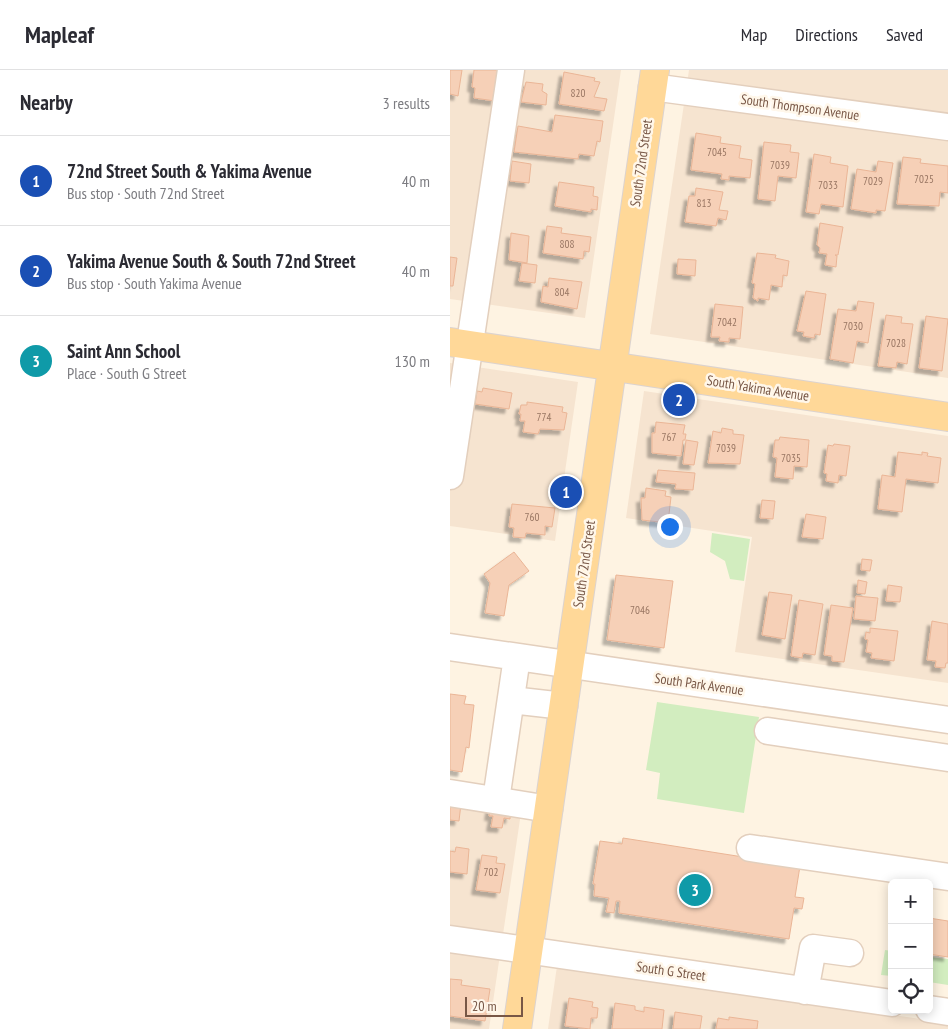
<!DOCTYPE html>
<meta charset="utf-8">
<style>
body{margin:0;font-family:"PT Sans Narrow",sans-serif;background:#f2f2f3;color:#2b2b33}
.controls{position:absolute;right:15px;bottom:15px;display:grid;overflow:hidden;border-radius:8px;box-shadow:0 2px 12px #0003}
.controls button{width:45px;height:45px;display:grid;place-items:center;padding:0;border:0;border-bottom:1px solid #e1e1e2;background:#fff;color:#2b2b33;font:25px sans-serif}
.scale{position:absolute;left:15px;bottom:12px;width:58px;box-sizing:border-box;padding-left:5px;border:2px solid #785746;border-top:0;font-size:14px;line-height:18px;white-space:nowrap;color:#785746;-webkit-text-stroke:4px #fff7ea;paint-order:stroke}
.you{position:absolute;left:219px;top:456px;width:18px;height:18px;margin:-12px;border:4px solid #fff;border-radius:50%;background:#1a73e8;box-shadow:0 0 0 8px #1a73e833}
.badge{display:grid;place-items:center;width:32px;height:32px;border-radius:50%;background:#2563eb;color:#fff;font-size:16px;font-weight:700}
.pin{position:absolute;translate:-50% -50%;border:2px solid #fff;box-shadow:0 1px 5px #0006}
.list{margin:0;padding:0;list-style:none}
h2{display:flex;justify-content:space-between;align-items:center;height:65px;margin:0;padding:0 20px;font-size:21px}
h2 small{font-size:16px;font-weight:400;color:#7c7c81}
.list li{display:grid;grid-template-columns:32px 1fr auto;gap:15px;align-items:center;box-sizing:border-box;height:90px;padding:0 20px;border-top:1px solid #e1e1e2}
.list b{display:block;font-size:19px;white-space:nowrap}
.list p{margin:0;font-size:16px;white-space:nowrap;color:#7c7c81}
.list em{font-size:16px;font-style:normal;color:#7c7c81}
.icon{flex:none;width:28px;height:28px;fill:none;stroke:currentColor;stroke-width:2;stroke-linecap:round;stroke-linejoin:round}
.map{position:relative;flex:none;width:498px;height:959px;overflow:hidden}
header{display:flex;align-items:center;gap:30px;box-sizing:border-box;height:70px;padding:0 25px;background:#fff;border-bottom:1px solid #e1e1e2}
header strong{font-size:24px}
nav{display:flex;gap:28px;margin-inline-start:auto;font-size:18px}
main{display:flex}
aside{flex:1;background:#fff}
.map>svg:first-child{display:block}
</style>
<header>
<strong>Mapleaf</strong>
<nav><a>Map</a><a>Directions</a><a>Saved</a></nav>
</header>
<main>
<aside>
<h2>Nearby<small>3 results</small></h2>
<ul class="list">
<li><span class="badge" style="background:#1a4fb4">1</span><div><b>72nd Street South &amp; Yakima Avenue</b><p>Bus stop · South 72nd Street</p></div><em>40 m</em></li>
<li><span class="badge" style="background:#1a4fb4">2</span><div><b>Yakima Avenue South &amp; South 72nd Street</b><p>Bus stop · South Yakima Avenue</p></div><em>40 m</em></li>
<li><span class="badge" style="background:#0f9aa8">3</span><div><b>Saint Ann School</b><p>Place · South G Street</p></div><em>130 m</em></li>
</ul>
</aside>
<div class="map">
<svg width="498" height="959" viewBox="0 0 498 959">
<defs>
<filter id="shadow"><feDropShadow dx="-4.5" dy="4.5" stdDeviation="1" flood-color="#0004"/></filter>
</defs>
<rect width="100%" height="100%" fill="#fef3e2"/>
<path fill="#f6e4d0" d="M 0,0 L 171,0 L 135,248 L 0,229 Z
M 239,0 L 498,0 L 498,308 L 200,264 Z
M 0,293 L 128,312 L 105,471 L 0,456 Z
M 194,321 L 498,366 L 498,613 L 285,582 L 302,467 L 176,448 Z
M 0,725 L 72,736 L 39,959 L 0,959 Z
M 107,896 L 498,953 L 498,959 L 98,959 Z"/>
<path fill="#d2edbf" d="M 262,463 L 300,469 L 294,511 L 280,509 L 275,491 L 260,482 Z
M 207,632 L 309,647 L 294,743 L 207,729 L 210,703 L 196,700 Z
M 435,880 L 442,881 L 442,906 L 431,905 Z
M 479,887 L 498,889 L 498,915 L 479,912 Z"/>
<path fill="#f6d0b7" stroke="#eab596" filter="url(#shadow)" d="M 0,0 L 12,0 L 8,26 L 0,24 Z
M 24,0 L 52,0 L 45,31 L 24,28 L 25,18 L 22,17 Z
M 114,2 L 145,8 L 144,11 L 150,12 L 144,27 L 157,29 L 154,41 L 109,34 Z
M 76,12 L 93,14 L 92,21 L 97,24 L 96,35 L 71,32 Z
M 105,45 L 153,51 L 150,72 L 147,71 L 144,86 L 129,84 L 128,89 L 64,82 L 68,56 L 102,62 Z
M 246,63 L 271,67 L 270,73 L 291,76 L 289,88 L 302,90 L 300,108 L 279,106 L 279,110 L 271,109 L 272,104 L 241,100 Z
M 314,72 L 341,75 L 340,82 L 349,83 L 346,108 L 328,106 L 325,131 L 308,129 Z
M 364,84 L 381,87 L 380,93 L 398,96 L 393,137 L 371,134 L 369,144 L 356,142 Z
M 453,87 L 471,89 L 470,93 L 498,96 L 498,123 L 490,122 L 489,136 L 447,134 Z
M 62,91 L 81,94 L 79,113 L 60,111 Z
M 428,91 L 443,93 L 435,141 L 426,140 L 426,143 L 401,139 L 407,99 L 426,102 Z
M 109,112 L 144,117 L 143,126 L 148,127 L 147,140 L 141,139 L 141,142 L 105,136 Z
M 246,118 L 273,122 L 269,140 L 278,141 L 276,150 L 268,148 L 266,156 L 235,152 L 239,126 L 245,126 Z
M 370,153 L 393,157 L 388,185 L 385,185 L 387,186 L 386,197 L 375,195 L 377,184 L 369,183 L 370,178 L 367,175 Z
M 97,156 L 112,158 L 111,163 L 141,167 L 139,182 L 134,181 L 133,189 L 93,183 Z
M 61,163 L 79,166 L 77,193 L 59,190 Z
M 307,183 L 326,185 L 325,188 L 339,191 L 337,206 L 333,205 L 332,217 L 321,215 L 319,230 L 308,228 L 308,231 L 303,228 L 305,214 L 302,213 Z
M 0,187 L 7,188 L 3,216 L 0,216 Z
M 228,189 L 246,190 L 245,206 L 227,204 Z
M 72,193 L 87,195 L 85,213 L 69,211 Z
M 99,208 L 132,212 L 127,239 L 91,232 L 93,216 L 98,217 Z
M 356,221 L 376,224 L 370,265 L 365,264 L 364,268 L 353,266 L 354,262 L 347,261 Z
M 408,231 L 424,233 L 418,273 L 407,271 L 403,293 L 380,289 L 388,239 L 406,241 Z
M 265,234 L 293,237 L 290,269 L 279,268 L 279,272 L 269,271 L 270,267 L 261,267 Z
M 436,245 L 452,247 L 451,253 L 463,254 L 457,294 L 447,292 L 446,298 L 428,296 Z
M 476,246 L 498,249 L 492,301 L 469,298 Z
M 33,318 L 62,323 L 59,339 L 25,334 L 27,321 L 32,322 Z
M 77,332 L 113,337 L 112,342 L 117,343 L 114,360 L 90,359 L 88,364 L 73,362 L 75,351 L 70,351 L 71,344 L 69,344 L 71,335 L 77,335 Z
M 206,352 L 235,355 L 233,364 L 236,364 L 235,370 L 233,370 L 231,386 L 202,383 L 202,363 L 205,363 Z
M 272,358 L 283,360 L 283,364 L 294,365 L 290,394 L 258,393 L 263,361 L 271,363 Z
M 330,367 L 359,370 L 357,397 L 344,396 L 343,409 L 325,407 L 327,388 L 323,387 L 325,370 L 329,370 Z
M 236,370 L 248,372 L 244,395 L 233,394 Z
M 384,374 L 400,376 L 396,406 L 389,405 L 388,413 L 376,411 L 377,404 L 374,403 L 378,375 L 383,376 Z
M 448,382 L 472,385 L 472,382 L 478,383 L 477,386 L 491,388 L 488,413 L 456,409 L 452,442 L 428,439 L 432,405 L 445,407 Z
M 208,400 L 245,403 L 243,420 L 225,419 L 226,414 L 206,412 Z
M 196,418 L 216,421 L 215,426 L 221,427 L 218,453 L 192,450 L 191,428 L 195,428 Z
M 312,430 L 325,431 L 323,449 L 310,448 Z
M 62,434 L 105,438 L 102,457 L 95,456 L 95,465 L 76,463 L 75,468 L 63,467 L 64,458 L 59,457 Z
M 356,444 L 376,447 L 373,469 L 352,467 Z
M 64,482 L 79,501 L 59,515 L 54,546 L 35,543 L 40,513 L 34,504 Z
M 412,489 L 422,490 L 420,501 L 411,500 Z
M 166,505 L 223,511 L 214,578 L 157,570 Z
M 408,510 L 417,512 L 415,524 L 407,523 Z
M 438,515 L 452,517 L 450,532 L 436,531 Z
M 319,522 L 342,525 L 335,569 L 312,565 Z
M 406,526 L 428,528 L 425,551 L 404,549 Z
M 349,530 L 373,534 L 365,585 L 353,583 L 352,588 L 341,586 Z
M 381,535 L 403,538 L 394,592 L 382,591 L 382,586 L 374,585 Z
M 482,551 L 498,554 L 498,593 L 496,593 L 495,598 L 485,597 L 486,591 L 477,590 Z
M 420,558 L 448,561 L 444,591 L 421,588 L 422,583 L 416,582 L 418,570 L 415,569 L 416,562 L 420,563 Z
M 0,624 L 16,626 L 14,634 L 24,635 L 19,678 L 16,677 L 12,702 L 0,700 Z
M 0,723 L 12,725 L 9,751 L 0,750 Z
M 41,735 L 61,738 L 60,749 L 54,748 L 52,758 L 41,757 L 43,746 L 39,746 Z
M 173,768 L 350,796 L 345,827 L 354,828 L 352,839 L 344,838 L 339,869 L 169,843 L 170,831 L 166,831 L 164,843 L 156,842 L 159,828 L 144,826 L 145,814 L 143,814 L 150,771 L 172,774 Z
M 6,777 L 19,779 L 17,804 L 0,802 L 0,781 L 5,782 Z
M 32,785 L 47,787 L 46,793 L 55,794 L 50,823 L 26,820 Z
M 479,848 L 498,851 L 498,887 L 479,884 Z
M 0,909 L 12,910 L 11,915 L 40,919 L 35,951 L 0,946 Z
M 119,928 L 143,932 L 142,937 L 148,938 L 147,948 L 141,948 L 140,959 L 115,956 Z
M 165,933 L 185,936 L 185,940 L 194,942 L 194,937 L 214,940 L 212,959 L 162,959 Z
M 225,942 L 252,946 L 250,959 L 223,959 Z
M 279,947 L 308,951 L 307,959 L 266,959 L 268,948 L 279,950 Z"/>
<g fill="none" stroke-linecap="round" stroke-linejoin="round">
<defs>
<path id="minor" d="M 202,17 L 498,57
M 0,406 L 61,0
M 0,577 L 498,650
M 61,630 L 114,636
M 318,661 L 498,688
M 0,723 L 99,739
M 46,730 L 67,587
M 300,778 L 498,807
M 0,869 L 442,933
M 355,921 L 363,878 L 400,883
M 479,939 L 498,942"/>
<path id="major" d="M 0,272 L 498,347
M 67,959 L 205,0"/>
</defs>
<use href="#minor" stroke="#e3cfbd" stroke-width="29"/>
<use href="#major" stroke="#dcd3cf" stroke-width="30"/>
<use href="#minor" stroke="#fff" stroke-width="26"/>
<use href="#major" stroke="#ffd898" stroke-width="28"/>
</g>
<g text-anchor="middle" stroke-width="5" stroke-linejoin="round" paint-order="stroke">
<g font-size="11" fill="#987562">
<text x="128" y="27">820</text>
<text x="267" y="86">7045</text>
<text x="330" y="99">7039</text>
<text x="474" y="113">7025</text>
<text x="423" y="115">7029</text>
<text x="378" y="119">7033</text>
<text x="254" y="137">813</text>
<text x="117" y="178">808</text>
<text x="112" y="226">804</text>
<text x="277" y="256">7042</text>
<text x="403" y="260">7030</text>
<text x="446" y="277">7028</text>
<text x="94" y="351">774</text>
<text x="219" y="371">767</text>
<text x="276" y="382">7039</text>
<text x="341" y="392">7035</text>
<text x="82" y="451">760</text>
<text x="190" y="544">7046</text>
<text x="41" y="806">702</text>
</g>
<g font-size="14" fill="#785746" stroke="#fff7ea">
<text transform="translate(350 37) rotate(8)" y="5">South Thompson Avenue</text>
<text transform="translate(191 93) rotate(-82)" y="5">South 72nd Street</text>
<text transform="translate(308 318) rotate(9)" y="5">South Yakima Avenue</text>
<text transform="translate(134 494) rotate(-82)" y="5">South 72nd Street</text>
<text transform="translate(249 614) rotate(8)" y="5">South Park Avenue</text>
<text transform="translate(221 901) rotate(8)" y="5">South G Street</text>
</g>
</g>
</svg>
<div class="controls">
<button>+</button>
<button>−</button>
<button><svg class="icon" aria-label="locate" viewBox="0 0 24 24"><circle cx="12" cy="12" r="6"/><path d="M12 2v4M12 18v4M2 12h4M18 12h4"/></svg></button>
</div>
<div class="scale">20 m</div>
<div class="you"></div>
<div class="pin badge" style="left:116px;top:422px;background:#1a4fb4">1</div>
<div class="pin badge" style="left:229px;top:330px;background:#1a4fb4">2</div>
<div class="pin badge" style="left:245px;top:820px;background:#0f9aa8">3</div>
</div>
</main>
